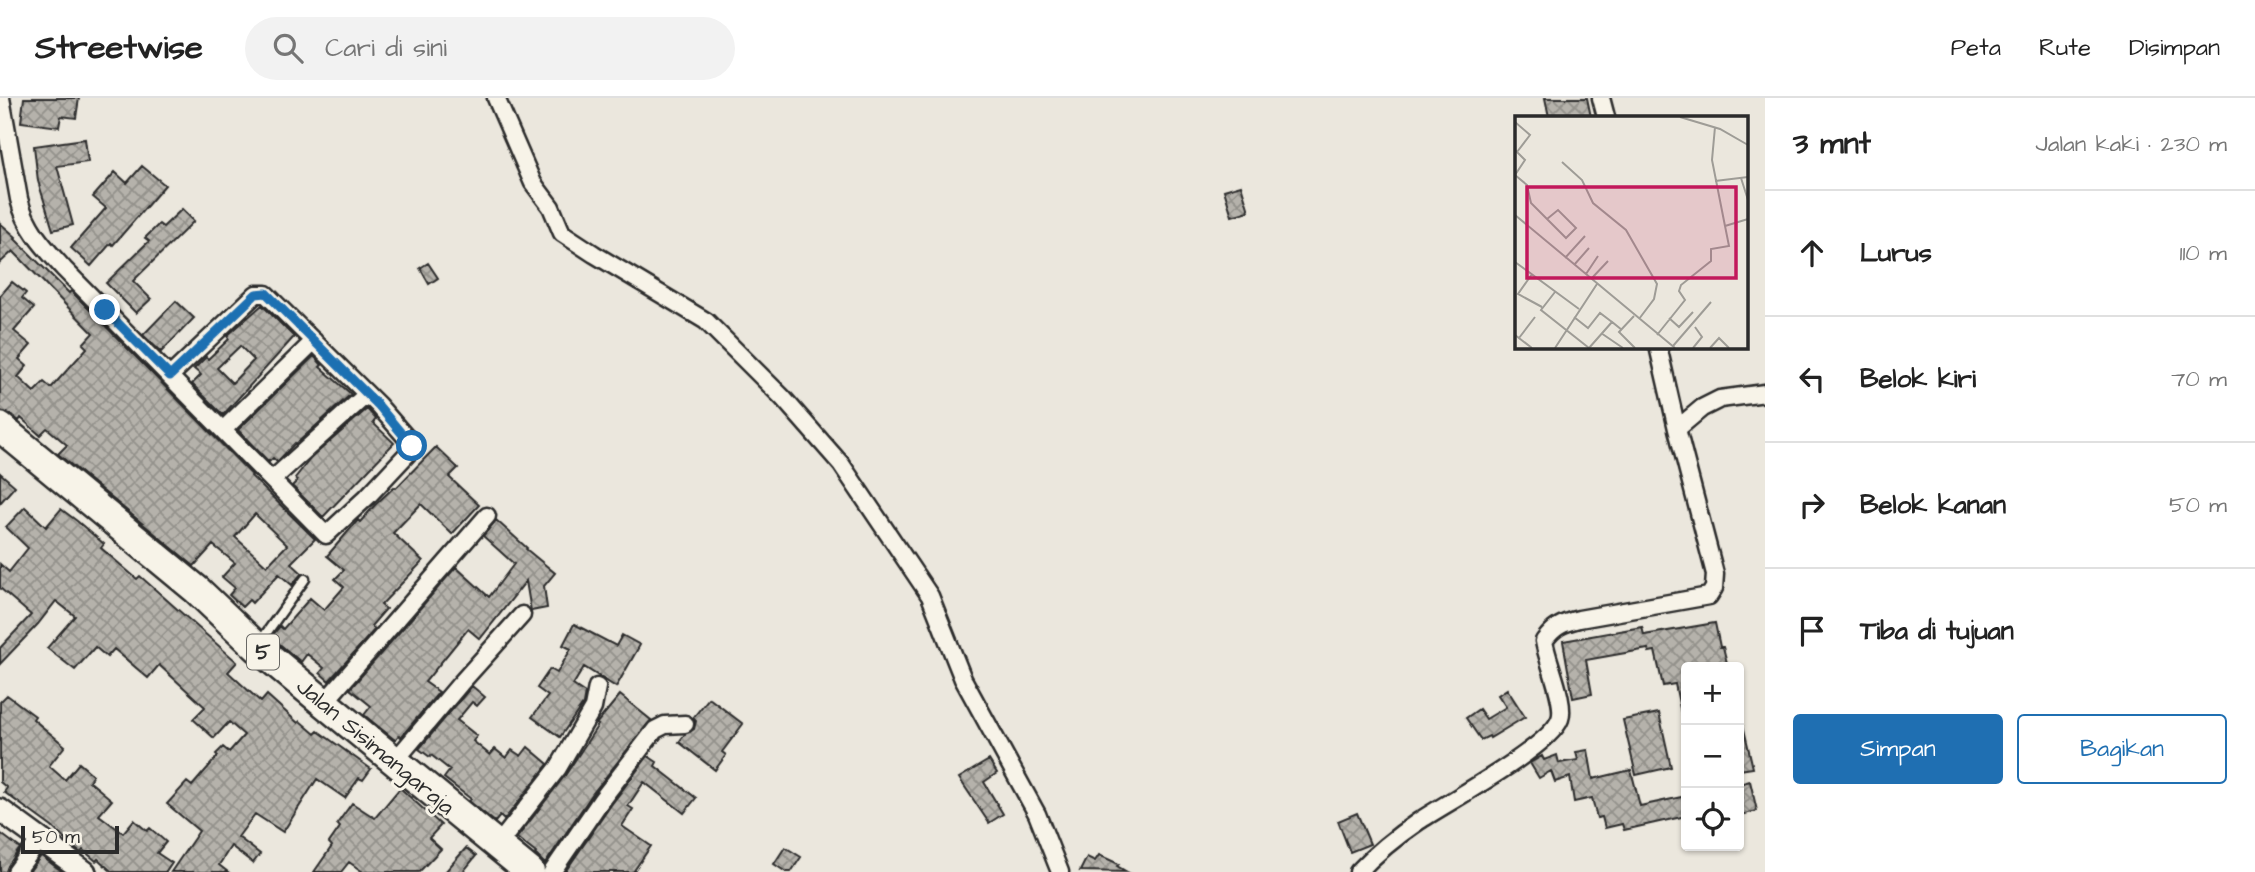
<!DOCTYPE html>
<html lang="id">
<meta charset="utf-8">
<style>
body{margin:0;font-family:"Architects Daughter",sans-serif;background:#f2f2f2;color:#222}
.controls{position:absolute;right:21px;bottom:21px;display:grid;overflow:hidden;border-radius:7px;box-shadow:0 2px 5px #0004}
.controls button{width:63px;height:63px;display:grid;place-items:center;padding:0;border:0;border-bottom:2px solid #e0e0e0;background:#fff;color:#222;font:35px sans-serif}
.scale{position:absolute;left:21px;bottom:18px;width:98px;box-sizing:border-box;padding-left:7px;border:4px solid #2b2b2b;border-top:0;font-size:19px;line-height:24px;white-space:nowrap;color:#2b2b2b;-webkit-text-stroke:5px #f7f3e8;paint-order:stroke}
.stop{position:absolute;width:21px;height:21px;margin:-16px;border:5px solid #1f6fb2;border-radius:50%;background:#fff}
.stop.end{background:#1f6fb2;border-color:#fff;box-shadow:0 2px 7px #0008}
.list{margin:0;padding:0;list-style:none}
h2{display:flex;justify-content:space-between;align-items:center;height:91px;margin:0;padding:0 28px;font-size:30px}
h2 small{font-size:23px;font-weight:400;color:#767676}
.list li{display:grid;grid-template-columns:46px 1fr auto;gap:21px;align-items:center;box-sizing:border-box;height:126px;padding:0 28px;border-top:2px solid #e0e0e0}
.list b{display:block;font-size:26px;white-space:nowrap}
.list em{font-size:23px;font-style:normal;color:#767676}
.actions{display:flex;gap:14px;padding:21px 28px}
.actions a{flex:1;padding:16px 0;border:2px solid #1f6fb2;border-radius:7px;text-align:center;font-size:24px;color:#1f6fb2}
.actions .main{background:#1f6fb2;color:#fff}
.icon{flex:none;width:38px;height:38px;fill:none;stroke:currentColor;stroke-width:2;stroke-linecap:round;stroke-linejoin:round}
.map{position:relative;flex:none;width:1765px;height:774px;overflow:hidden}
header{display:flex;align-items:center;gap:42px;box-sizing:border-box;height:98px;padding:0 35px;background:#fff;border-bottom:2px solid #e0e0e0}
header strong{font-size:33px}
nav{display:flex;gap:38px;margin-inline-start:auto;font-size:24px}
.search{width:490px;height:63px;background:#f2f2f2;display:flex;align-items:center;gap:18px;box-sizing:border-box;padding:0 24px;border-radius:38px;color:#767676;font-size:26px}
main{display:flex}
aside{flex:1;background:#fff}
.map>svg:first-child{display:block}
</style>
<header>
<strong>Streetwise</strong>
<div class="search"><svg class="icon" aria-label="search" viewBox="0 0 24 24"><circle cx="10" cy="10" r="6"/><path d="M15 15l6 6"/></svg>Cari di sini</div>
<nav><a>Peta</a><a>Rute</a><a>Disimpan</a></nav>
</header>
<main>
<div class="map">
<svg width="1765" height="774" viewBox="0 0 1765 774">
<defs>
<pattern id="building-cross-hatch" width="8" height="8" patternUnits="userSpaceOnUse" patternTransform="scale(1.75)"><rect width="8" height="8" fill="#b5b2ab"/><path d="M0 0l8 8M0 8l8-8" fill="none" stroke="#93918b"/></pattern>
</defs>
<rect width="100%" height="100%" fill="#ebe7dd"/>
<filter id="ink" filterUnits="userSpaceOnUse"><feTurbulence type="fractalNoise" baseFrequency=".0143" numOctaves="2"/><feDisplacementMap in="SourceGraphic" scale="14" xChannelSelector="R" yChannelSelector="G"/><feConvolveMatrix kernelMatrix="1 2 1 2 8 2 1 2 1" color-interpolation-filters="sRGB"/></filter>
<g filter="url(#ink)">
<path fill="url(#building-cross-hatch)" stroke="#2b2b2b" stroke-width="2" fill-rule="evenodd" d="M 24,0 L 79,0 L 76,20 L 61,18 L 59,29 L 21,24 Z
M 1545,0 L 1587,0 L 1591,19 L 1549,19 Z
M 85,41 L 88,64 L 57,68 L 73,127 L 53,132 L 38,83 L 34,48 Z
M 142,68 L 165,87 L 113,147 L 111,145 L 91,168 L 71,150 L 106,110 L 93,99 L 115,74 L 127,85 Z
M 1241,87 L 1249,113 L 1232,118 L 1224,92 Z
M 182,111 L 194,123 L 133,183 L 151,201 L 136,215 L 106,185 L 149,143 L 145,140 L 159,126 L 163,129 Z
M 0,125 L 16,139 L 15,141 L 69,195 L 71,193 L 252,377 L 251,378 L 315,441 L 291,465 L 302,475 L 292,487 L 279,476 L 252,505 L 249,502 L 242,509 L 229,497 L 235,490 L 222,479 L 235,465 L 213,447 L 194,468 L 58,356 L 67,347 L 47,330 L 40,337 L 21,320 L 19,323 L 10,316 L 0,313 L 0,198 L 12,184 L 26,195 L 22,200 L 34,210 L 14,233 L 31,247 L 19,261 L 27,268 L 18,279 L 34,294 L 44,284 L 51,290 L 87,250 L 83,246 L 93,235 L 13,153 L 0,165 ZM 255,416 L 287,447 L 267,468 L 235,439 Z
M 428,165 L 438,180 L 429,186 L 420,170 Z
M 176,203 L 194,220 L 161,254 L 143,237 Z
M 262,207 L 294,239 L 223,317 L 192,286 L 201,277 L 194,271 L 206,259 L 208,261 L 229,241 L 227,238 ZM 240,248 L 254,262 L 232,285 L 217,270 Z
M 314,258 L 322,267 L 320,269 L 351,296 L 296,346 L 295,345 L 277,364 L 273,360 L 269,364 L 238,332 Z
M 367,311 L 376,321 L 373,325 L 394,345 L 323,419 L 292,388 L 297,383 L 295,380 L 311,360 Z
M 436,349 L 458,370 L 449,379 L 479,407 L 452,436 L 421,406 L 393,435 L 423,463 L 381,507 L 386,511 L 371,528 L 375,531 L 329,583 L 320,575 L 324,570 L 307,556 L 301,564 L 271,539 L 280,528 L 283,531 L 310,500 L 324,512 L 344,489 L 335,481 L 344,472 L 327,458 L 358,422 L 360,424 L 375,407 L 394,389 L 396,390 Z
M 0,375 L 15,388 L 0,405 Z
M 25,409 L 46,429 L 61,411 L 77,423 L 104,446 L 101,450 L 137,481 L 140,478 L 237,564 L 228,574 L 261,604 L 267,597 L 298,625 L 300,623 L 315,636 L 318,633 L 371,671 L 363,682 L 359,680 L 345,700 L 317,681 L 283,734 L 255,716 L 238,739 L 260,756 L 253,765 L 231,748 L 219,767 L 228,774 L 171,774 L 199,733 L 167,706 L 187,684 L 192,688 L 218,658 L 216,656 L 223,649 L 229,654 L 244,637 L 229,624 L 214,640 L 193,621 L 205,609 L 159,567 L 148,580 L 114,551 L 107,559 L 95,549 L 75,572 L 47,550 L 75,518 L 56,503 L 38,526 L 0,566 L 0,550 L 31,517 L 0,490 L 0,466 L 9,474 L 28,450 L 6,429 Z
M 496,422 L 527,450 L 526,451 L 555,475 L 544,488 L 547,510 L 531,513 L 526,483 L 480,541 L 468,531 L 425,584 L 439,594 L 401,639 L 399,637 L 395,642 L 364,617 L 371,608 L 350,591 L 456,469 L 489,499 L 514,466 L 483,438 Z
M 1715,525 L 1720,549 L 1723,549 L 1728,569 L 1686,569 L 1686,614 L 1681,615 L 1675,586 L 1663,588 L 1655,553 L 1649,554 L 1648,551 L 1586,562 L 1592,596 L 1573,600 L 1563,543 L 1642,529 L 1644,537 Z
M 574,526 L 616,548 L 622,537 L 640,547 L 616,589 L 584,569 L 573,587 L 585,595 L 583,606 L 560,639 L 532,619 L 548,598 L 537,590 L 550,571 L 557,575 L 571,551 L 563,547 Z
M 472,588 L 485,599 L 477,608 L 472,604 L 457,622 L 477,638 L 473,643 L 490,657 L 495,651 L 506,660 L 512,652 L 521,658 L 528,649 L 548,666 L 504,722 L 500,718 L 495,724 L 469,703 L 471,701 L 444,680 L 450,672 L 431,657 L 430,659 L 419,651 Z
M 1507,591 L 1525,619 L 1490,640 L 1489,638 L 1481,642 L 1466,620 L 1479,611 L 1486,621 L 1506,609 L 1498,597 Z
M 7,597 L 35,618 L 33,621 L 65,648 L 49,668 L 65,682 L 79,665 L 93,677 L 89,683 L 112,702 L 99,717 L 123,735 L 134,722 L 147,733 L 150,730 L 166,744 L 157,755 L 172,765 L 166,774 L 112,774 L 98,761 L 96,763 L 83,752 L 81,755 L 73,749 L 52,729 L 4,694 L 7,690 L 0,684 L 0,604 Z
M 620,597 L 651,622 L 593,695 L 545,766 L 535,756 L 536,755 L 517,740 L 566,676 L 598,627 L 596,626 Z
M 709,600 L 743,626 L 722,654 L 726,657 L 715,672 L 679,644 L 685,636 L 694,631 L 696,623 L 693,620 Z
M 1659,615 L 1671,669 L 1636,677 L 1623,622 Z
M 1739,627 L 1743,627 L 1753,670 L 1739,672 Z
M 1588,652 L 1593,681 L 1631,672 L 1640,708 L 1686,698 L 1686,718 L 1624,732 L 1622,726 L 1605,730 L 1602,719 L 1597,720 L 1592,700 L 1574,704 L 1570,679 L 1555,684 L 1551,673 L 1539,680 L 1530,665 L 1542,658 L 1544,662 L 1557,657 L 1559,665 L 1578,662 L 1576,654 Z
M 648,658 L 657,664 L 655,668 L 696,700 L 684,715 L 644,684 L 628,708 L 633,711 L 622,728 L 651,748 L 633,774 L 565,774 L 611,707 Z
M 989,662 L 997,675 L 984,684 L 1003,716 L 989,725 L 959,680 Z
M 1750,683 L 1757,713 L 1740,717 L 1739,701 L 1742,700 L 1739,686 Z
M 400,690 L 441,727 L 429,740 L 441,751 L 419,774 L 363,774 L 349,764 L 341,774 L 314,774 L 332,748 L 329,745 L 340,729 L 337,726 L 352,705 L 375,720 Z
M 1357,715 L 1370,746 L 1350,754 L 1338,723 Z
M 0,735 L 20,750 L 8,768 L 6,774 L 0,774 Z
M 785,749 L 801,759 L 791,774 L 786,774 L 774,766 Z
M 466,750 L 476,758 L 463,774 L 445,774 Z
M 1099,757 L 1119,766 L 1117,768 L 1127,774 L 1080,773 L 1087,759 L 1095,763 Z
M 41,758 L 63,774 L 29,774 Z"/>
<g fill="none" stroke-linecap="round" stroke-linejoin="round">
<defs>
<path id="lane" d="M 260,544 L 305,481"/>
<path id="street" d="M 1,0 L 19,101 C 26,130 44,149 64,171 L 326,437 L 367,399 L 411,352 L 411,345 L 378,307 L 266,196 L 256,196 L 170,278
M 496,0 L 533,85 L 551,109 L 562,135 L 594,156 L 706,223 L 783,300 L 841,366 L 930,498 L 963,581 L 1037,716 L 1060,774
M 1601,0 L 1606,19
M 1658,248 L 1677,331
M 223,332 L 314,243
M 273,381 L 366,297
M 324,605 L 487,418
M 394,664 L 460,586 L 522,517
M 497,748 L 558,670 L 593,610 L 597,589
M 16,774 L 40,741
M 552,774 L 602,701 L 655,632 L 665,627 L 685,626
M 1358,774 C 1376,755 1397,738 1419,723 C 1448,704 1551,648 1560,621 C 1566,605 1547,563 1544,543 C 1554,529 1562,525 1579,521 L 1709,498 L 1714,490 L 1715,476 L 1677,331 L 1702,310 L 1720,301 L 1765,295"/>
<path id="secondary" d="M 0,712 L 85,774"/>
<path id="highway" d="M 0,329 L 197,492 L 257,549 L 324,605 L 530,774"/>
</defs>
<use href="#lane" stroke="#2b2b2b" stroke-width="13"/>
<use href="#street" stroke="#2b2b2b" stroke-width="21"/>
<use href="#secondary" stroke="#2b2b2b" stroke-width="26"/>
<use href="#highway" stroke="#2b2b2b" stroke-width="33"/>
<use href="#lane" stroke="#f7f3e8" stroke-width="8"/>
<use href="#street" stroke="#f7f3e8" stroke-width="16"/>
<use href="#secondary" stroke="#f7f3e8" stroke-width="21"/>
<use href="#highway" stroke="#f7f3e8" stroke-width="28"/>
</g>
</g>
<g fill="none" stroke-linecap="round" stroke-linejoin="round" filter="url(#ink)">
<path stroke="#1f6fb2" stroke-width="9" d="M 105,212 L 170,278 L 256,196 L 266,195 L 378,307 L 412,348"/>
</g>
<g text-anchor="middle" stroke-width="6" stroke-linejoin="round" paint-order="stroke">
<rect fill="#f7f3e8" stroke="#686764" stroke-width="2" x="247" y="536.5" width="32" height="35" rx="5"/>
<g font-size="21" font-weight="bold" fill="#2b2b2b">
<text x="263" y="561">5</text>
</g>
<g font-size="23" fill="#2b2b2b" stroke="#f7f3e8">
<text transform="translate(376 648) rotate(40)" y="8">Jalan Sisimangaraja</text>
</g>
</g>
<g transform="translate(1515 18)">
<rect width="233" height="233" fill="#ebe7dd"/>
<path fill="none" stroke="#9e9c96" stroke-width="2" d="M 165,1 L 205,13 L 233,29M 0,6 L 15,19 L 2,36M 200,11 L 197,44 L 210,110M 0,34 L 10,44 L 0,59M 47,46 L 67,64 L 78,87 L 111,114 L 142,168 L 139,183 L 124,203M 0,59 L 12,69 L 16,87 L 51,122 L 61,112 L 43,94 L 32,103M 226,62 L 233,84M 200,65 L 233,61M 0,99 L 160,232M 50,142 L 70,120M 0,146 L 64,193M 59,149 L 74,132M 17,158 L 3,178 L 27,191M 71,158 L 83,140M 76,163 L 93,145M 40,176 L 26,194 L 74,232M 119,200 L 104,216 L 120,232M 59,201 L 73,212 L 85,197 L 97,206M 154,202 L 164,211 L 178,196M 86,217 L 108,232M 0,219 L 17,232M 142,219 L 170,184 L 164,175 L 166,169 L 196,145 L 196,133 L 214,130 L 210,110 L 233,103M 4,222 L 20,201M 158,230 L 196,186M 40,232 L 82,168M 74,232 L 97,206 L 107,214M 178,232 L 187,221 L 180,211M 195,232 L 204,222 L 214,232"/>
<path fill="#c2185b" fill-opacity="0.15" stroke="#c2185b" stroke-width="3.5" d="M 12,71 L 221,71 L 221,162 L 12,162 Z"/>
<rect width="233" height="233" fill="none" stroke="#2b2b2b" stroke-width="3.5"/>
</g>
</svg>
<div class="controls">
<button>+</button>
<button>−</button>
<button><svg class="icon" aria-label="locate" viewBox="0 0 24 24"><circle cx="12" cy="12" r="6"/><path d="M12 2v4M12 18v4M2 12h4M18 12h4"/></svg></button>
</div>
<div class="scale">50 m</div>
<div class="stop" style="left:412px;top:348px"></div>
<div class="stop end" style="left:105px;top:212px"></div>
</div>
<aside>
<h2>3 mnt<small>Jalan kaki · 230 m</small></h2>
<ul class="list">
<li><svg class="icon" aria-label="ahead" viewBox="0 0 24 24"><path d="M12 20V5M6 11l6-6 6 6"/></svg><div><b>Lurus</b></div><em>110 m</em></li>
<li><svg class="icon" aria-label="left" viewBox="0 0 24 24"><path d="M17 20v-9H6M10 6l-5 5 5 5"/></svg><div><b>Belok kiri</b></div><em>70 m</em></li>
<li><svg class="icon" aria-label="right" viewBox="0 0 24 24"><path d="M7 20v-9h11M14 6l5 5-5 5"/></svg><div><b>Belok kanan</b></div><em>50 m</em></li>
<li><svg class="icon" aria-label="arrive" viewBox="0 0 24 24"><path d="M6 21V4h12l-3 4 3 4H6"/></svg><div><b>Tiba di tujuan</b></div></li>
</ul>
<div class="actions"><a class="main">Simpan</a><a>Bagikan</a></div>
</aside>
</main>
